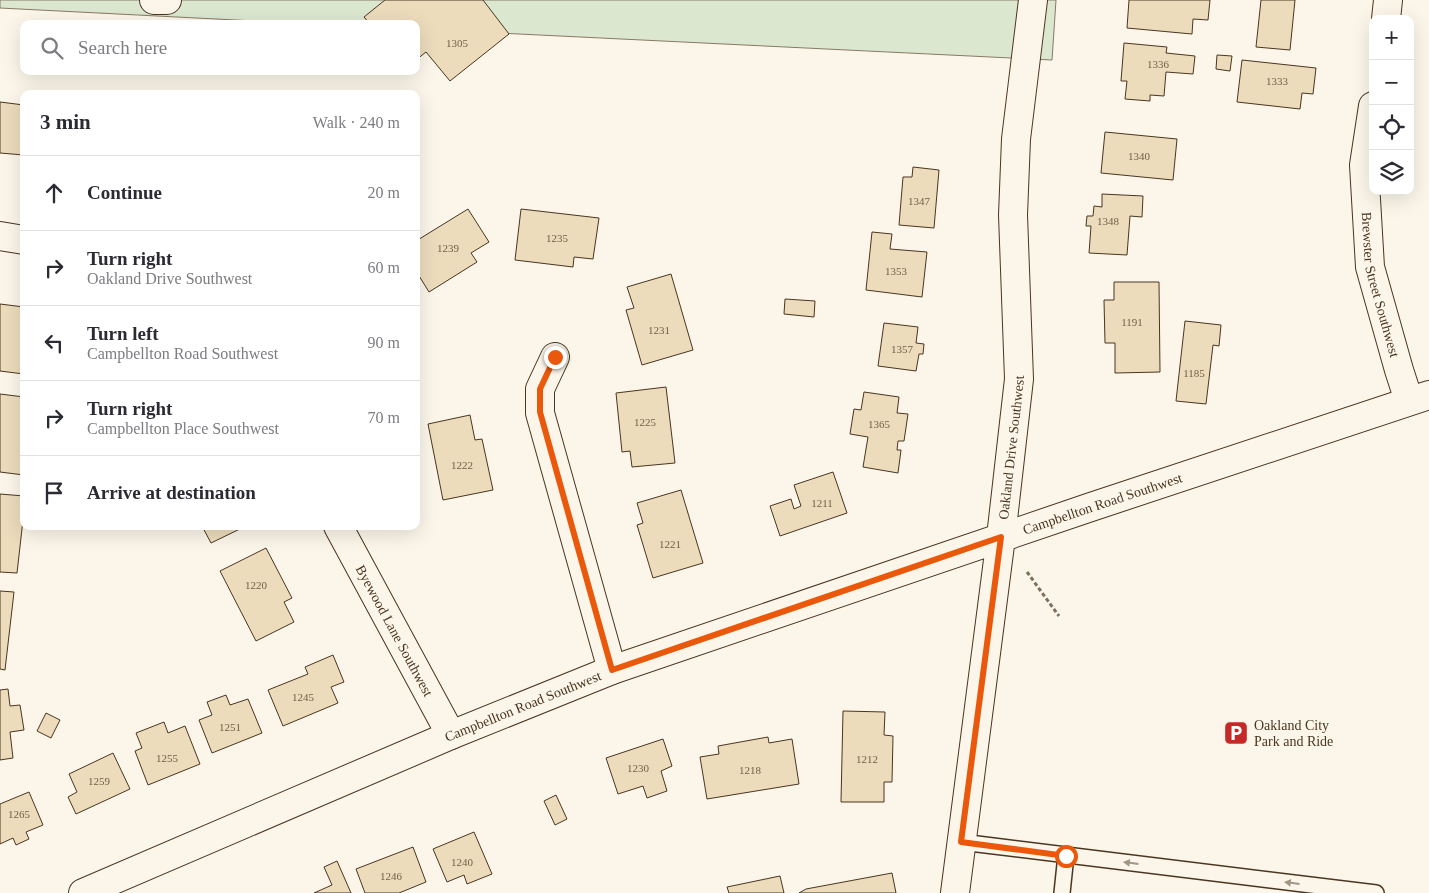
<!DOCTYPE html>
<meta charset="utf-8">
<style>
body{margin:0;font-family:Georgia,serif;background:#f2f2f3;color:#2b2b33}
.controls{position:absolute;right:15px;top:15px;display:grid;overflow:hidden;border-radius:10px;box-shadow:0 5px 20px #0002}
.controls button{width:45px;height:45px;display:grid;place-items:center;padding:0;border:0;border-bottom:1px solid #e1e1e2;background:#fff;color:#2b2b33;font:25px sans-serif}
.stop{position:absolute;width:15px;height:15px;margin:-11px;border:4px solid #ea580c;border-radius:50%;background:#fff}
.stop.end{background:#ea580c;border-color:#fff;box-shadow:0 1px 5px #0008}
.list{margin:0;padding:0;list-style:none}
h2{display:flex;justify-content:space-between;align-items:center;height:65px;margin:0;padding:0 20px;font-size:21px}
h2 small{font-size:16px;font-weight:400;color:#7c7c81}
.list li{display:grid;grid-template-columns:32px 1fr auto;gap:15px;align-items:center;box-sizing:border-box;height:75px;padding:0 20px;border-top:1px solid #e1e1e2}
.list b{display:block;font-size:19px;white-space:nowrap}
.list p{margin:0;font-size:16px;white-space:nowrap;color:#7c7c81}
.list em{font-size:16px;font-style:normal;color:#7c7c81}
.icon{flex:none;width:28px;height:28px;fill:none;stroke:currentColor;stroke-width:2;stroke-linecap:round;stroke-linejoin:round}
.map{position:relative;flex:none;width:1429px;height:893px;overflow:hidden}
.search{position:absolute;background:#fff;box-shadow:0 5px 20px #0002;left:20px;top:20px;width:400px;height:55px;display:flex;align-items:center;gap:12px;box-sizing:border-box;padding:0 18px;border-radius:10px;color:#7c7c81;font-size:19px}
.panel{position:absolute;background:#fff;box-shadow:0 5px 20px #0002;left:20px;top:90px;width:400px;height:440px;border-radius:10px}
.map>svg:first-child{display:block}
</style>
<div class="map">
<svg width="1429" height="893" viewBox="0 0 1429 893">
<rect width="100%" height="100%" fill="#fbf6e9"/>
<path fill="#dce7d0" stroke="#887966" d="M 0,0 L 1056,0 L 1052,60 L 416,29 L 416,24 L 314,24 L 0,8 Z"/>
<path fill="#ecdcbc" stroke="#4a3520" d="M 385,0 L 483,0 L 509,34 L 450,81 L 426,52 L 416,60 L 416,24 L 370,24 L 364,17 Z
M 1129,0 L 1210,0 L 1208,20 L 1193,19 L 1192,34 L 1127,28 Z
M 1261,0 L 1295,0 L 1290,50 L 1256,47 Z
M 1124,43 L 1167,47 L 1166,53 L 1195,56 L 1193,74 L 1166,72 L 1164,96 L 1150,95 L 1150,101 L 1125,99 L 1127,81 L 1121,81 Z
M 1217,55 L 1232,56 L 1230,71 L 1216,69 Z
M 1242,60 L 1316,68 L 1313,94 L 1302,93 L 1300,109 L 1237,102 Z
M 0,102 L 24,105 L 24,155 L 0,153 Z
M 1105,132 L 1177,139 L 1173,180 L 1101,173 Z
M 913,167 L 939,170 L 934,228 L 899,225 L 903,177 L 912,177 Z
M 1102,194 L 1143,196 L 1142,217 L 1130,216 L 1127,255 L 1089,253 L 1091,226 L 1086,226 L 1087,216 L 1093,216 L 1094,206 L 1102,207 Z
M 468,209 L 489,242 L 471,253 L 477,262 L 429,292 L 416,271 L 416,241 Z
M 521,209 L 599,218 L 593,259 L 574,257 L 573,267 L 515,260 Z
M 872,232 L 892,234 L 890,249 L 927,252 L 922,297 L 866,290 Z
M 671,274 L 693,350 L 642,365 L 626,310 L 634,308 L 627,287 Z
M 1114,282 L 1159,282 L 1160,372 L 1115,373 L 1115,343 L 1105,343 L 1104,300 L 1114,300 Z
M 785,299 L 815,301 L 814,317 L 784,314 Z
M 0,304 L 24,307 L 24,374 L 0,371 Z
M 1185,321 L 1221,325 L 1219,346 L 1213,345 L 1206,404 L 1176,401 Z
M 884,323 L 918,327 L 916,343 L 924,344 L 923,354 L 919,354 L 916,371 L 878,366 Z
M 666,387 L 675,463 L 632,467 L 630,451 L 622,452 L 616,393 Z
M 864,392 L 899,397 L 897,413 L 908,414 L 904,441 L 898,441 L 897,450 L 901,450 L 898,473 L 863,467 L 868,437 L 850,434 L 854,409 L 861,410 Z
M 0,394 L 24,397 L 24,475 L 0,472 Z
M 470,415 L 475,440 L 482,439 L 493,490 L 443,500 L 428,424 Z
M 833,472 L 847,513 L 780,536 L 770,506 L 791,499 L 794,509 L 801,506 L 794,485 Z
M 681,490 L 703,563 L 653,578 L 637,525 L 643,523 L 637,503 Z
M 0,494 L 24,496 L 24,511 L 17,573 L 0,572 Z
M 202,526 L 246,526 L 211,543 Z
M 266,548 L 292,598 L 284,602 L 294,622 L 256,641 L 220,571 Z
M 0,591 L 14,592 L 5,670 L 0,669 Z
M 333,655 L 344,682 L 331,687 L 338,703 L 283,726 L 268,690 L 308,674 L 305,667 Z
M 8,689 L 10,706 L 20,705 L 24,730 L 10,732 L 13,758 L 0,760 L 0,690 Z
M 226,695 L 230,705 L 248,699 L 262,733 L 212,753 L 199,720 L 212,715 L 207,702 Z
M 843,711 L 885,712 L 884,735 L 893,736 L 892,782 L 884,782 L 884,802 L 841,802 Z
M 46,713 L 60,720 L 51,738 L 37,731 Z
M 164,722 L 168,733 L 185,726 L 200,764 L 148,785 L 135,751 L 142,748 L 136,733 Z
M 768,737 L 769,743 L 792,739 L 799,784 L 707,799 L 700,757 L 719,754 L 718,746 Z
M 663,739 L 672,766 L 661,771 L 667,791 L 647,798 L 643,786 L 618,794 L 606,758 Z
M 113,753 L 130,789 L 76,814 L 68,797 L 77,792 L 69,774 Z
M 29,792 L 43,825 L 26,832 L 29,839 L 16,845 L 13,838 L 0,844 L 0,804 Z
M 556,795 L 567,819 L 555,825 L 544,801 Z
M 474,832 L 492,874 L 467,884 L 464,875 L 447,882 L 433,849 Z
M 413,847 L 426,882 L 399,893 L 365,893 L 356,869 Z
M 337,861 L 351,893 L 314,893 L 332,885 L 324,867 Z
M 892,873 L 896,893 L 799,893 L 806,889 Z
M 780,876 L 784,893 L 729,893 L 727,887 Z"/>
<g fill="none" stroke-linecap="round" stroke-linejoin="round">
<defs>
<path id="service" d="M 961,842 L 1376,893
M 1062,893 L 1066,855"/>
<g id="minor">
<path d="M 154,0 L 167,0"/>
<path d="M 1386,19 L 1388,0"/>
<path id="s1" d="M 1373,106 L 1364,165 L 1370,267 L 1399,370 L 1409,401"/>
<path d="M 0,236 L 24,240"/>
<path d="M 555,357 L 540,389 L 540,413 L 612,670"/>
<path id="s2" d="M 338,526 L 451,735"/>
<path id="s3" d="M 955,893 L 1001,537 L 1019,379 L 1013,215 L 1016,139 L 1033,0"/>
</g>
<g id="secondary">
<path id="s4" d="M 83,893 L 451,735 L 612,670 L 1091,507 L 1429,395"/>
</g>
</defs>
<use href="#service" stroke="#4a3520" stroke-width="18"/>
<use href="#minor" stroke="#4a3520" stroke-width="30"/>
<use href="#secondary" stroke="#4a3520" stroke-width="30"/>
<path stroke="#7f6f5c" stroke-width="3" stroke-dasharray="4 2.5" stroke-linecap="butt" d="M 1027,572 L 1059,616"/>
<use href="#service" stroke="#fbf6e9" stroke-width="15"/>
<use href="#minor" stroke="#fbf6e9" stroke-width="28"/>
<use href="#secondary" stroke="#fbf6e9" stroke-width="28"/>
</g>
<defs><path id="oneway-solid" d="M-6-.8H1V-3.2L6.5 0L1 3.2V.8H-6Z" transform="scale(1.25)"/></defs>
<g fill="#a29684">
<use href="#oneway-solid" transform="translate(1131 863) rotate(-173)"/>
<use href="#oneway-solid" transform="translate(1292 883) rotate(-173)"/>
</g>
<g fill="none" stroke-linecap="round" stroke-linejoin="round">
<path stroke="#ea580c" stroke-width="6" d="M 555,357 L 540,389 L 540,412 L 612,670 L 1001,537 L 961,842 L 1066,856"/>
</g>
<defs>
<symbol id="parking-square" viewBox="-11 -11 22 22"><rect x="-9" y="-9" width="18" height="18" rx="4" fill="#c62828" stroke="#fbf6e9"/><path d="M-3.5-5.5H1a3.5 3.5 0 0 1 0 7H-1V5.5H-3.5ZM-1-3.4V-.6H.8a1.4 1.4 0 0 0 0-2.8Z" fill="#fff"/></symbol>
</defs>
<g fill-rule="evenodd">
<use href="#parking-square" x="1222" y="719" width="28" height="28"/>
</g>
<g text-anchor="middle" stroke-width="4" stroke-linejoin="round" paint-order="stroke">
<g font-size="11" fill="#725f47">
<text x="457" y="47">1305</text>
<text x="1158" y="68">1336</text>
<text x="1277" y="85">1333</text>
<text x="1139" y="160">1340</text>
<text x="919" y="205">1347</text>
<text x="1108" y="225">1348</text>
<text x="557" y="242">1235</text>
<text x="448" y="252">1239</text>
<text x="896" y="275">1353</text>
<text x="1132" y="326">1191</text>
<text x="659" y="334">1231</text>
<text x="902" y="353">1357</text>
<text x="1194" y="377">1185</text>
<text x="645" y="426">1225</text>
<text x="879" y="428">1365</text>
<text x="462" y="469">1222</text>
<text x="822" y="507">1211</text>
<text x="670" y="548">1221</text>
<text x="256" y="589">1220</text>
<text x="303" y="701">1245</text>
<text x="230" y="731">1251</text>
<text x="167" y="762">1255</text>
<text x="867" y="763">1212</text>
<text x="638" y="772">1230</text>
<text x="750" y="774">1218</text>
<text x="99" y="785">1259</text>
<text x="19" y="818">1265</text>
<text x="462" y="866">1240</text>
<text x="391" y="880">1246</text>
</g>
<g font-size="14" fill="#4a3520" stroke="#fbf6e9">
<text dy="5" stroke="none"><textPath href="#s1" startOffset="181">Brewster Street Southwest</textPath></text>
<text dy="5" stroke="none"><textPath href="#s3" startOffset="449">Oakland Drive Southwest</textPath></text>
<text dy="5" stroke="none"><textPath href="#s4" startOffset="1092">Campbellton Road Southwest</textPath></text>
<text dy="5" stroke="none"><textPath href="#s2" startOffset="119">Byewood Lane Southwest</textPath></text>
<text dy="5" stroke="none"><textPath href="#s4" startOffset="478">Campbellton Road Southwest</textPath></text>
</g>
<g font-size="14" fill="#4a3520" stroke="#fbf6e9" text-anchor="start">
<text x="1254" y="730">Oakland City<tspan x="1254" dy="16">Park and Ride</tspan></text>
</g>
</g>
</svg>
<div class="controls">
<button>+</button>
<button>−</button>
<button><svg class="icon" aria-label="locate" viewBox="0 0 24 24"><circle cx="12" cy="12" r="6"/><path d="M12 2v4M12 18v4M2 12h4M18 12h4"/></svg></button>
<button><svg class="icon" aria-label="layers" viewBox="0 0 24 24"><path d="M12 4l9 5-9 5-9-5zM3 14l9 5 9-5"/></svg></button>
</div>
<div class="stop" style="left:1066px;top:856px"></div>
<div class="stop end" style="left:555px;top:357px"></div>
<div class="search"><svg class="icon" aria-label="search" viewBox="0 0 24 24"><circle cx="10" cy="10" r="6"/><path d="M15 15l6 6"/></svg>Search here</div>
<section class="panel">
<h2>3 min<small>Walk · 240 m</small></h2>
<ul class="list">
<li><svg class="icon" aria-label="ahead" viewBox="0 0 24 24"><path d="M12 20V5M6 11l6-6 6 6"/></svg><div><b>Continue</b></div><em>20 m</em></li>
<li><svg class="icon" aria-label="right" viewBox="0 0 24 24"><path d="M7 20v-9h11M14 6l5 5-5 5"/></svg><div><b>Turn right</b><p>Oakland Drive Southwest</p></div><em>60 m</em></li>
<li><svg class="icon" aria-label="left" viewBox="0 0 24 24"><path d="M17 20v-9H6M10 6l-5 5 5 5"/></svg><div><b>Turn left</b><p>Campbellton Road Southwest</p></div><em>90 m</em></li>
<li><svg class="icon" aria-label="right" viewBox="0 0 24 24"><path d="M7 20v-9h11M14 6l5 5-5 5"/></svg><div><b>Turn right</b><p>Campbellton Place Southwest</p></div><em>70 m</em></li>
<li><svg class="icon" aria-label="arrive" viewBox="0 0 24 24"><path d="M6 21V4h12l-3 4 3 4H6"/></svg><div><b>Arrive at destination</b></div></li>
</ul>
</section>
</div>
